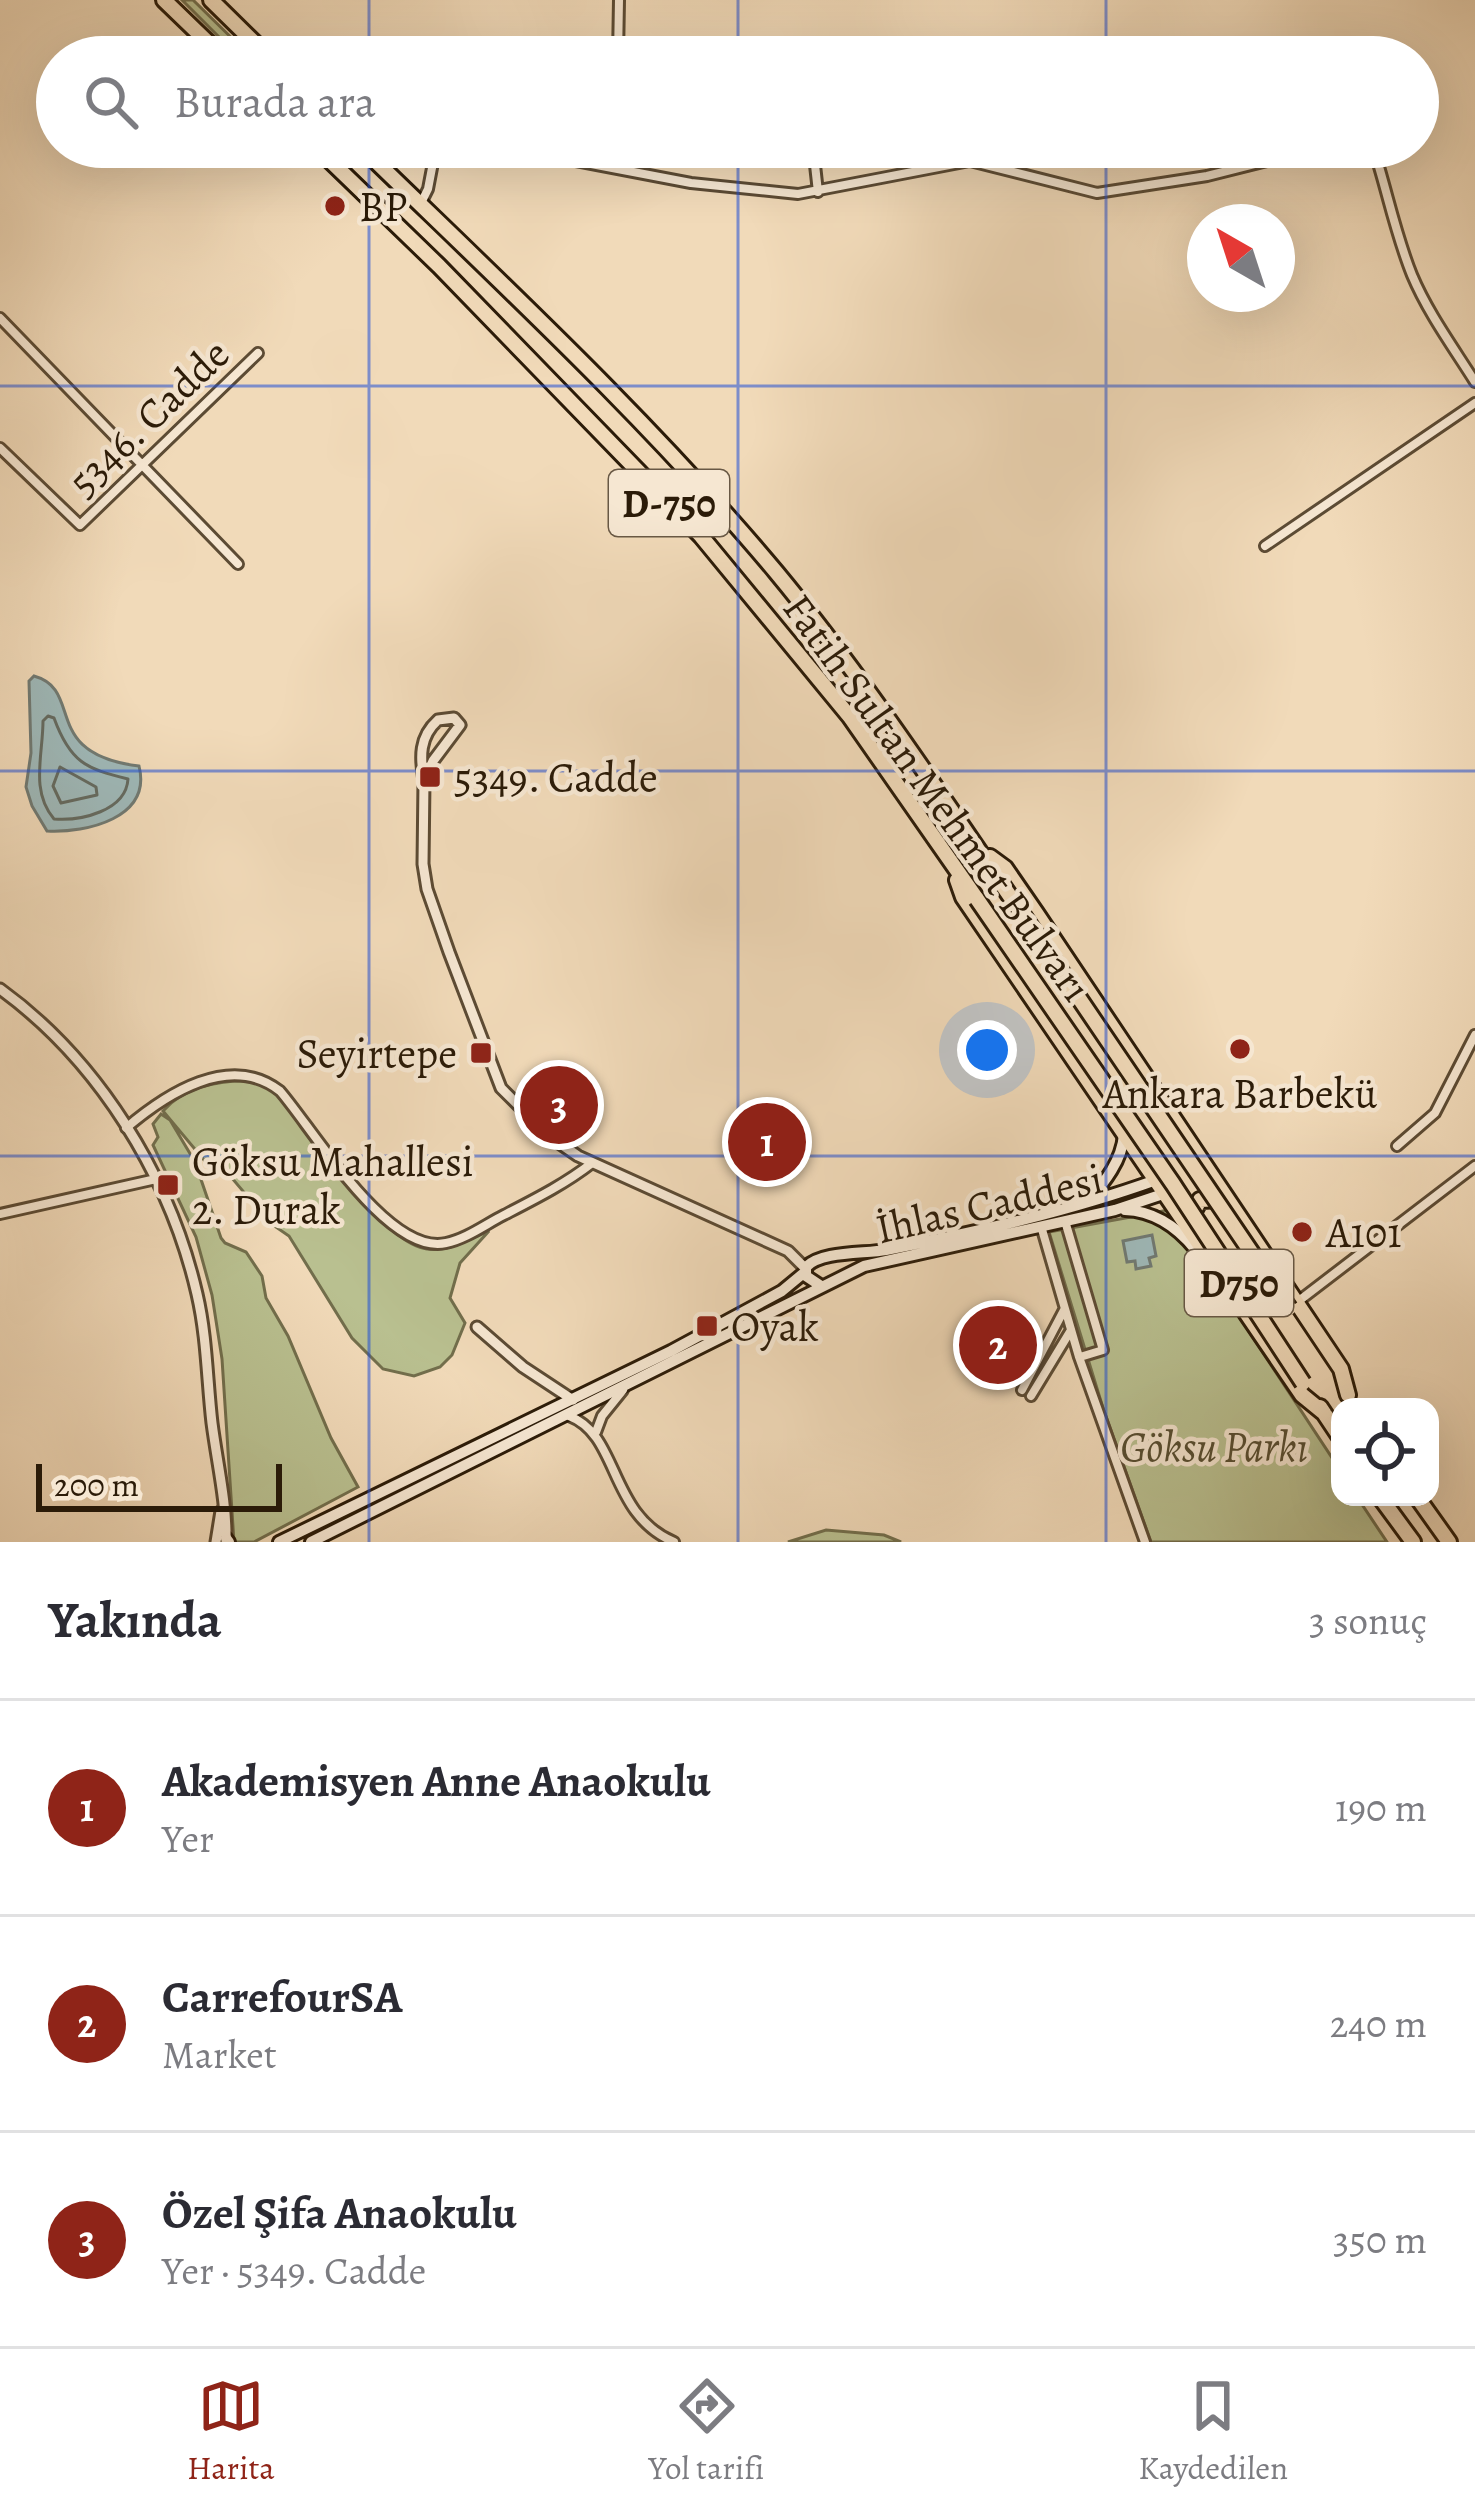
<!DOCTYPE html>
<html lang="tr">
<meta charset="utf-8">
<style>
body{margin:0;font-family:Alegreya,serif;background:#f7f7f7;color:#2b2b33}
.controls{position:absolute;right:36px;bottom:36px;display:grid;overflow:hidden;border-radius:24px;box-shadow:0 12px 48px #0002}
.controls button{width:108px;height:108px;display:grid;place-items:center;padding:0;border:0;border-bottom:3px solid #e1e1e2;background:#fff;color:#2b2b33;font:60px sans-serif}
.compass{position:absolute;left:1187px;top:204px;width:108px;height:108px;border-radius:50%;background:#fff;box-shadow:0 12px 48px #0002;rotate:321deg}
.scale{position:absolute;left:36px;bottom:30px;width:246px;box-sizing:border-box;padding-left:12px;border:6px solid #2b1b08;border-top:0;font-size:33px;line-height:42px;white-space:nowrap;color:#2b1b08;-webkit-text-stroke:9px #f6e7d2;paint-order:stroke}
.you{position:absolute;left:987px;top:1050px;width:42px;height:42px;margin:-30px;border:9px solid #fff;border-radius:50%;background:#1a73e8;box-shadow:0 0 0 18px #1a73e833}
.badge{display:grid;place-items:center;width:78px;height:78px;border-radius:50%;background:#8f2418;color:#fff;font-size:39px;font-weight:700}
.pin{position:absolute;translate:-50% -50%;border:6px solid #fff;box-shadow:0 3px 12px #0006}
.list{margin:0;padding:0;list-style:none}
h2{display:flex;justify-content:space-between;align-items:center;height:156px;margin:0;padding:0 48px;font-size:51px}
h2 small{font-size:39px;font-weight:400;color:#7c7c81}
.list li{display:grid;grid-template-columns:78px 1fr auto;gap:36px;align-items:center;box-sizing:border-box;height:216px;padding:0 48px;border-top:3px solid #e1e1e2}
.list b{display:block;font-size:45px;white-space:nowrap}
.list p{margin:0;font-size:39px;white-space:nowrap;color:#7c7c81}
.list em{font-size:39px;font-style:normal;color:#7c7c81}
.icon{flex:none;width:66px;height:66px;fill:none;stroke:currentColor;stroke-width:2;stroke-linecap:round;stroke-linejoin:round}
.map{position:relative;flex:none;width:1475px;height:1542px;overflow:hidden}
.search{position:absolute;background:#fff;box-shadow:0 12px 48px #0002;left:36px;right:36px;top:36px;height:132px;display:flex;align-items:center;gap:30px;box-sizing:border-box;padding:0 42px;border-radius:66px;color:#7c7c81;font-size:45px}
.sheet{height:804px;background:#fff}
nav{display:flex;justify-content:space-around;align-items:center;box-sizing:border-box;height:168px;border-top:3px solid #e1e1e2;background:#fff;font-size:33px;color:#7c7c81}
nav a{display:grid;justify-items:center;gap:6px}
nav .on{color:#8f2418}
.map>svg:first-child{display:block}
</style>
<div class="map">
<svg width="1475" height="1542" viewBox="0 0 1475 1542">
<rect width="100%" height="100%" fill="#f1dab9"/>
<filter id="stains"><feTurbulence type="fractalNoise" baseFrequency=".00167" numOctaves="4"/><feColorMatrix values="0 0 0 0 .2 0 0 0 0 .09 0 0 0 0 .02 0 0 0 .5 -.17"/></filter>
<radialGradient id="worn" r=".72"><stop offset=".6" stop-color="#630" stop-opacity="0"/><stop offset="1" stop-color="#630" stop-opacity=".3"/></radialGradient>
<path fill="#b9c090" stroke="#726e4c" stroke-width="3" d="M 182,0 L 193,0 L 251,57 L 239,57 Z
M 249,1081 L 268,1087 L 283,1101 C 307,1136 385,1244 427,1249 C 451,1252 468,1239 489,1231 L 460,1263 L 450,1298 L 465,1323 L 452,1355 L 440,1367 L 414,1376 L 383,1369 L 352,1338 L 289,1236 L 270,1223 L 226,1171 L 209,1166 L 163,1111 C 184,1087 218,1080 249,1081 Z
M 161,1114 L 170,1120 L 195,1162 L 221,1238 L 225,1243 L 246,1252 L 262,1276 L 266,1298 L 288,1336 L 331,1438 L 358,1487 L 254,1542 L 234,1542 L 222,1359 L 212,1295 L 196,1237 L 153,1145 L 158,1137 L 153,1124 Z
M 1169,1210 L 1340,1470 L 1340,1497 L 1357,1497 L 1387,1542 L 1151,1542 L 1103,1408 L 1049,1232 Z
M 826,1530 L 884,1535 L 901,1542 L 788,1542 Z"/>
<path fill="#9eb8b8" stroke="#707972" stroke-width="3" d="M 34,676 C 85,690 39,754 139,766 C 152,818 87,833 47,831 L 32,806 L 26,787 L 31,753 L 29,681 Z
M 1152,1235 L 1156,1256 L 1149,1258 L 1151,1266 L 1136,1269 L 1135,1261 L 1127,1262 L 1123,1241 Z"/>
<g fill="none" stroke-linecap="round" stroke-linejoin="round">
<path stroke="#646a60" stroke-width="3" d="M 48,716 L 54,718 C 70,762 86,769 128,779 C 126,811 81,821 54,819 C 30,791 43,755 43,721 Z
M 60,767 L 96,787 L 97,795 L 61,803 L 53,786 Z"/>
<defs>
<path id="minor" d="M 618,57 L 619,0
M 502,147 L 691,183 L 798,194 L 970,161 L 1097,193 L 1207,176 L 1323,147
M 801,147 L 815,165 L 818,192
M 1373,147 C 1387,190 1395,233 1412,275 C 1428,313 1453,347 1475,382
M 421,203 L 428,189 L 436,147
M 0,318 L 238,564
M 0,448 L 80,525 L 258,353
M 1265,546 L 1475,403
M 126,1128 C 166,1094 230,1052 280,1091 C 313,1129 388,1256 446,1243 C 466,1239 486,1224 504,1215 C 535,1199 565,1184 592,1163
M 1397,1146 L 1435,1113 L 1475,1035
M 0,1214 L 156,1179
M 1065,1221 L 1103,1350 L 1080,1357
M 1041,1226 L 1079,1357 L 1145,1542
M 1296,1303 L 1475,1166
M 1022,1390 L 1064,1310
M 1031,1396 L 1071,1330
M 569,1416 C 620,1435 608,1514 674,1542
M 596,1432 L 602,1416 L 623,1390"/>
<path id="tertiary" d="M 424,781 C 420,757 419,737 438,720 L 454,718 L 460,725 L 433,761 L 424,781 L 423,864 L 427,889 L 449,952 L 501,1088 L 549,1136 L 578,1156 L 788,1251 L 806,1269
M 0,989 C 98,1060 170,1176 197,1294 C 207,1337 207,1380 212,1423 C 217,1462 227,1504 226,1542
M 477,1327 L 523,1367 L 573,1400
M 216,1542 L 221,1511"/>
<path id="secondary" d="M 1088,1201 C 1105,1182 1122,1160 1124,1135
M 1125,1210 C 1153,1211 1177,1227 1195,1249
M 821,1286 L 806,1276 L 806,1267 C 821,1251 864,1254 886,1250 C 976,1232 1070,1211 1156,1180
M 226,1538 L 229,1542
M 279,1542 L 671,1351 L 782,1291 L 805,1272
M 311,1542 L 864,1266 L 1115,1210 L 1166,1193"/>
<path id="trunk" d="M 164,0 L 223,57
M 211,0 L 269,57
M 316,147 L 439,266 L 701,536 L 850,717 L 977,899
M 361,147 C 503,285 649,420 776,572 C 858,671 929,778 1001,883
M 990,857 L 1005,868 L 1036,913 L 1341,1369 L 1348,1395
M 957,880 L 963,897 L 1302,1395 L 1324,1413
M 1188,1222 L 1200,1200 L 1223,1199
M 1320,1407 L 1340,1437
M 1380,1497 L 1413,1542
M 1417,1497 L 1449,1542"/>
</defs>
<use href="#minor" stroke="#5c4b34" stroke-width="14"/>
<use href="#tertiary" stroke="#5c4b34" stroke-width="15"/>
<use href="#secondary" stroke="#2b1b08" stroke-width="16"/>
<use href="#trunk" stroke="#2b1b08" stroke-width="20"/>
<use href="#minor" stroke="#f6e7d2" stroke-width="8"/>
<use href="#tertiary" stroke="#f6e7d2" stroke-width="9"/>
<use href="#secondary" stroke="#f6e7d2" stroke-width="10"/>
<use href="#trunk" stroke="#f1dab9" stroke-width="14"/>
<defs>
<path id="trunk-bridge" d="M 1001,883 L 1289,1308
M 977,899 L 1173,1184 L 1303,1383"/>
</defs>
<use href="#trunk-bridge" stroke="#2b1b08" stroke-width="20" stroke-linecap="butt"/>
<use href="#trunk-bridge" stroke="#f1dab9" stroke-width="14"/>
</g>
<path fill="none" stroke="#1d4ed8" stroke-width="3" stroke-opacity="0.55" d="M 369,0 L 369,57M 738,0 L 738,57M 1106,0 L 1106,57M 369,147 L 369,1542M 738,147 L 738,1542M 1106,147 L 1106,1542M 0,386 L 1475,386M 0,771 L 1475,771M 0,1156 L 1475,1156"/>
<g fill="#8f2418" stroke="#f6e7d2" stroke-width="4.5">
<circle cx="335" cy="206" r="12"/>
<rect x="418" y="765" width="24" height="24" rx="6"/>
<circle cx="1240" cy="1049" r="12"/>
<rect x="469" y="1041" width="24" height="24" rx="6"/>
<rect x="156" y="1173" width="24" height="24" rx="6"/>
<circle cx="1302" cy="1232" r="12"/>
<rect x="695" y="1314" width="24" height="24" rx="6"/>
</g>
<g text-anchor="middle" stroke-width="9" stroke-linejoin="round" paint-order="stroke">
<g fill="#f6e7d2" stroke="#685845" stroke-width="3">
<rect x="609" y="470" width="120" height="66" rx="9"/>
<rect x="1185" y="1250" width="108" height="66" rx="9"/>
</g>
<g font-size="39" font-weight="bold" fill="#2b1b08">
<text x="669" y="517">D-750</text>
<text x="1239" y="1297">D750</text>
</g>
<g font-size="42" fill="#2b1b08" stroke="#f6e7d2" text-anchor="start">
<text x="359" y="221">BP</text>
<text x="454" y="792">5349. Cadde</text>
<text x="457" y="1068" text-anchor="end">Seyirtepe</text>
<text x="1240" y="1108" text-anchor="middle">Ankara Barbekü</text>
<text x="192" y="1176">Göksu Mahallesi<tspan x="192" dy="48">2. Durak</tspan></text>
<text x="1326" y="1247">A101</text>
<text x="731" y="1341">Oyak</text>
</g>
<g font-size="42" fill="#2b1b08" stroke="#f6e7d2">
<text transform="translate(148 417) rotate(-44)" y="15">5346. Cadde</text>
<text transform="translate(938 797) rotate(54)" y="15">Fatih Sultan Mehmet Bulvarı</text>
<text transform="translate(989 1203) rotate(-13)" y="15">İhlas Caddesi</text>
</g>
<g font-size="42" font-style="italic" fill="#564d31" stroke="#f6e7d2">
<text x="1214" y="1461">Göksu Parkı</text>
</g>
</g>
<rect width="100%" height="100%" filter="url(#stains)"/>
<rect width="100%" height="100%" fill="url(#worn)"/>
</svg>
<div class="controls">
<button><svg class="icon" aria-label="locate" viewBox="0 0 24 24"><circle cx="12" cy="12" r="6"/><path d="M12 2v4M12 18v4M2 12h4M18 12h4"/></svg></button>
</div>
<svg class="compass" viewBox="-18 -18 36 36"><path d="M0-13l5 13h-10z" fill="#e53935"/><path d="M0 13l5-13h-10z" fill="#7c7c81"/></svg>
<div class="scale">200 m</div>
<div class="you"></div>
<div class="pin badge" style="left:767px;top:1142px">1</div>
<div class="pin badge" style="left:998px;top:1345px">2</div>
<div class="pin badge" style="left:559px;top:1105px">3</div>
<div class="search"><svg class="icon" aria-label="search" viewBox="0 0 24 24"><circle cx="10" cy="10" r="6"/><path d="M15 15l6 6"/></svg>Burada ara</div>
</div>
<section class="sheet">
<h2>Yakında<small>3 sonuç</small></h2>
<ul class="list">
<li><span class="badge">1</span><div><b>Akademisyen Anne Anaokulu</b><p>Yer</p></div><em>190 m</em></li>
<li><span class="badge">2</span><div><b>CarrefourSA</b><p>Market</p></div><em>240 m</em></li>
<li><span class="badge">3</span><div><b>Özel Şifa Anaokulu</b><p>Yer · 5349. Cadde</p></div><em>350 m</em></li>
</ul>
</section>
<nav>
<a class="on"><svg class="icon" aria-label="map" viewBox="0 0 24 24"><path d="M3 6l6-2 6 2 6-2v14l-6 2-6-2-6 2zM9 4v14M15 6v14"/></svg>Harita</a>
<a><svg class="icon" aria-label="directions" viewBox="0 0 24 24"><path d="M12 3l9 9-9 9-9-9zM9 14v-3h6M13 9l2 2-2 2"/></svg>Yol tarifi</a>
<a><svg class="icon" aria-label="saved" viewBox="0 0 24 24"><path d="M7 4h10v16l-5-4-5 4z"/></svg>Kaydedilen</a>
</nav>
